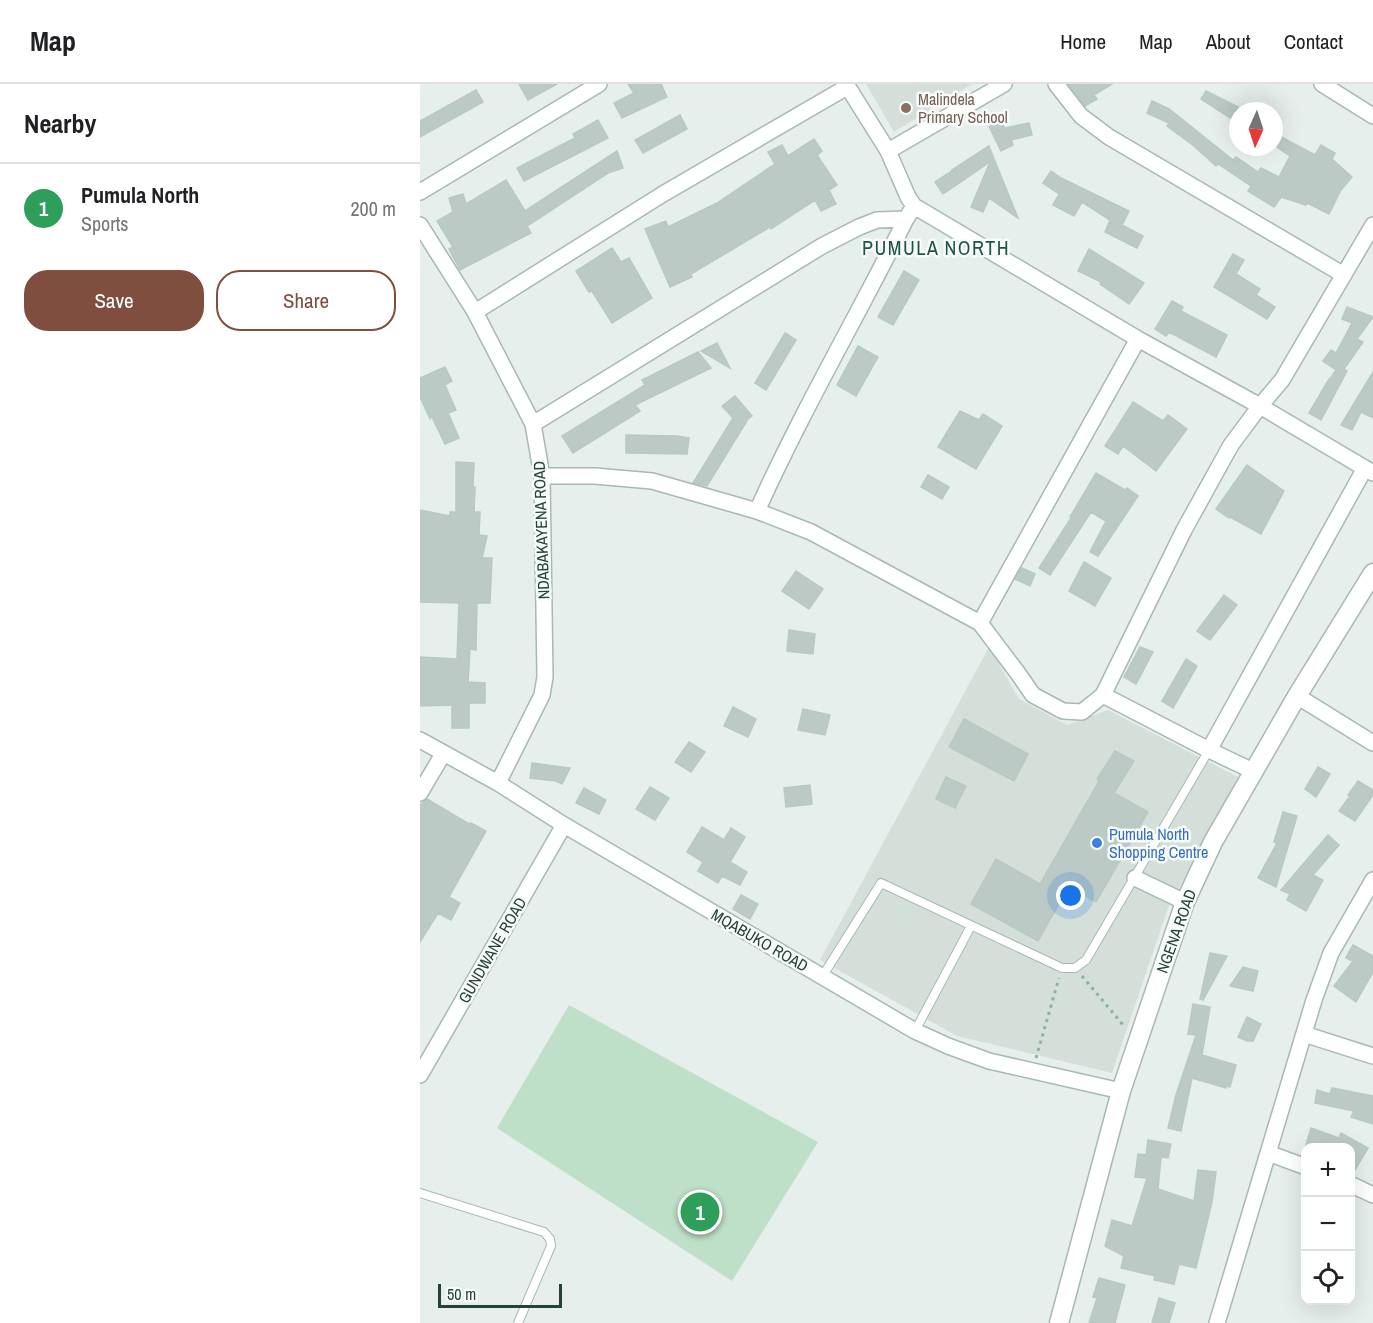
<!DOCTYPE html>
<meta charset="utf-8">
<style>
body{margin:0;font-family:"Archivo Narrow",sans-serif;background:#f2f2f2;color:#202124}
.controls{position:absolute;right:18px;bottom:18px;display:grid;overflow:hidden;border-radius:12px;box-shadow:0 6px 24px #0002}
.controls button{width:54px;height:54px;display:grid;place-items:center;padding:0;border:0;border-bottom:2px solid #e0e0e0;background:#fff;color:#202124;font:30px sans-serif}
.compass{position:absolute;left:809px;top:18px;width:54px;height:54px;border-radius:50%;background:#fff;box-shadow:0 6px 24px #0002;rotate:183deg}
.scale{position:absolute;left:18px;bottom:15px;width:124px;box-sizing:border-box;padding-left:6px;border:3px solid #24423a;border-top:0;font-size:16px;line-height:21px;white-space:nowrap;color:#24423a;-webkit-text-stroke:4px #f7fbf9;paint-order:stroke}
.you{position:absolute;left:651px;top:812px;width:21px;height:21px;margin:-15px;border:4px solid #fff;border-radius:50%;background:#1a73e8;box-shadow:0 0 0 9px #1a73e833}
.badge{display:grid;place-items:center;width:39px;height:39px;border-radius:50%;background:#7f4e3f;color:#fff;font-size:20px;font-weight:700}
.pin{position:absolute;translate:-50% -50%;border:3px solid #fff;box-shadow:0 2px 6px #0006}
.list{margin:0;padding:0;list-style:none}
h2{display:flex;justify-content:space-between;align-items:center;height:78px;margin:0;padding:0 24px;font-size:26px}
h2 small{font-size:20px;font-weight:400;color:#757577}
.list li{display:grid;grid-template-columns:39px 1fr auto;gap:18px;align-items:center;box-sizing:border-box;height:90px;padding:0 24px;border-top:2px solid #e0e0e0}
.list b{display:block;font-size:22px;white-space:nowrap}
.list p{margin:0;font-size:20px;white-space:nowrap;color:#757577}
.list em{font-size:20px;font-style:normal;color:#757577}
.actions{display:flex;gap:12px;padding:18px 24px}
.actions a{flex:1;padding:14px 0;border:2px solid #7f4e3f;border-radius:24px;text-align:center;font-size:21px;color:#7f4e3f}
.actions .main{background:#7f4e3f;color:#fff}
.icon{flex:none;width:33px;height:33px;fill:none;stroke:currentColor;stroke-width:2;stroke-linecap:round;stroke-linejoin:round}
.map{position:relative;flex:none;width:953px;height:1239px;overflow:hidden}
header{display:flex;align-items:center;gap:36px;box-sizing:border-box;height:84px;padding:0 30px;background:#fff;border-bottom:2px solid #e0e0e0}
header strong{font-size:28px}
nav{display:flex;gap:33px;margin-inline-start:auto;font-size:21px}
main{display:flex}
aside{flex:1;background:#fff}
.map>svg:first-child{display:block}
</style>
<header>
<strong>Map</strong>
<nav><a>Home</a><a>Map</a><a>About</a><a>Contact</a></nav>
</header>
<main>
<aside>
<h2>Nearby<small></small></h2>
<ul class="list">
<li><span class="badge" style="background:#2e9e5b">1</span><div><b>Pumula North</b><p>Sports</p></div><em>200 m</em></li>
</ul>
<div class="actions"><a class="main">Save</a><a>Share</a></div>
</aside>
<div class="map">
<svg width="953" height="1239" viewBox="0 0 953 1239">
<rect width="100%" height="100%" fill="#e6efeb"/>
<path fill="#d4dfda" d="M 446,0 L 552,0 L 474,48 Z
M 569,563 L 599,615 L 647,641 L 688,626 L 818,693 L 748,824 L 692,989 L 537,952 L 400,876 Z"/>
<path fill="#bfe0c8" d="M 149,921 L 398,1058 L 312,1197 L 77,1044 Z"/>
<path fill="#bbcac4" stroke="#b8c9c2" stroke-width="1.5" d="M 99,0 L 137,0 L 108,16 Z
M 208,0 L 241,0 L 247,13 L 202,34 L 194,19 L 214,9 Z
M 648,0 L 692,0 L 674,11 L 677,15 L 665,22 Z
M 56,6 L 63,18 L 0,53 L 0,37 Z
M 786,7 L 818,23 L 818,39 L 781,15 Z
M 732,17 L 749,25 L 813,76 L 816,73 L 838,88 L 841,84 L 859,93 L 870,72 L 854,61 L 854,49 L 895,71 L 901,61 L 915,69 L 912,75 L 932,93 L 921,106 L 909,130 L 887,119 L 886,121 L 861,113 L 854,123 L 828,107 L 831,102 L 798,80 L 796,82 L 774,62 L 747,42 L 749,39 L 727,29 Z
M 260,31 L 267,45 L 223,69 L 215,56 Z
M 580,34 L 585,44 L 609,39 L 612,51 L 591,56 L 593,61 L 581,67 L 568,40 Z
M 178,36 L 188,54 L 104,97 L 97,84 L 155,54 L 153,50 Z
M 394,55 L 402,67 L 397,71 L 417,101 L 409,106 L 416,120 L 401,127 L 395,116 L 351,145 L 350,143 L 271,190 L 272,193 L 250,203 L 225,145 L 246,137 L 248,143 L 297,119 L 355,80 L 348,68 L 362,61 L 368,72 Z
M 569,62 L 574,75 L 598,134 L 569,114 L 563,128 L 551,123 L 570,78 L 523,110 L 515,98 L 532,87 L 532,86 Z
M 197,67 L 203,84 L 188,89 L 107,142 L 111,149 L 40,186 L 29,165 L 33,163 L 17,137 L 33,128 L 29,114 L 43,110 L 46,120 L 86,96 L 105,127 Z
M 631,87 L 641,94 L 709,127 L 702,141 L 723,152 L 717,164 L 685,148 L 690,136 L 662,118 L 654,132 L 633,121 L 639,110 L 623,99 Z
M 192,164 L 201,178 L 209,174 L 232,214 L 192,239 L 172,207 L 169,208 L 156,187 Z
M 669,165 L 724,199 L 709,220 L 680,200 L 681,198 L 658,187 Z
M 813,170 L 824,176 L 816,190 L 840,205 L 836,211 L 855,223 L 847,235 L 794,203 Z
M 484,187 L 499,196 L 473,241 L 458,233 Z
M 752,217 L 763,223 L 761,227 L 807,251 L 796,273 L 749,248 L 746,252 L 735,245 Z
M 927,223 L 953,233 L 937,255 L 943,258 L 924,285 L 927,287 L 901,336 L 889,329 L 909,295 L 910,295 L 916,286 L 903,277 L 911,266 L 916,269 L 932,239 L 922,235 Z
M 365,249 L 376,256 L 346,306 L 335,299 Z
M 297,259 L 310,284 L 281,267 Z
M 438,262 L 458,273 L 436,312 L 417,301 Z
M 278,268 L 291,284 L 215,321 L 220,327 L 153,369 L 142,352 L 225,301 L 222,296 Z
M 25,283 L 32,297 L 25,301 L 36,326 L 28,329 L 39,354 L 25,360 L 11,331 L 10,335 L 0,313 L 0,294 Z
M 953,288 L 953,334 L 941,328 L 932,346 L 921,341 Z
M 315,312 L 332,332 L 328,335 L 287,402 L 273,399 L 313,334 L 302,322 Z
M 713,318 L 743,337 L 748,331 L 767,345 L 736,387 L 703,362 L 698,370 L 685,362 Z
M 540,327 L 559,336 L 563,330 L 582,342 L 556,385 L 518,363 Z
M 206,351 L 256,352 L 269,354 L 267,370 L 206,369 Z
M 36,378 L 54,379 L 53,403 L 55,403 L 54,428 L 60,428 L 59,451 L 67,452 L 62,474 L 72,474 L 70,519 L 57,519 L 56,566 L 50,565 L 48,598 L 65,599 L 65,619 L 49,619 L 49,644 L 32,644 L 32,621 L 0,622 L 0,573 L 37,575 L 39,519 L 0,518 L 0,426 L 30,432 L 30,428 L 36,428 Z
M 827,381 L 864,407 L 841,450 L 810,433 L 809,434 L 796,425 Z
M 676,389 L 705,406 L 707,404 L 718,412 L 678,472 L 670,468 L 686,437 L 671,428 L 630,491 L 619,484 L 651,434 L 650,433 Z
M 508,391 L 529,403 L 522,415 L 501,403 Z
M 664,478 L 691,494 L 675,522 L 649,507 Z
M 602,484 L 615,490 L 610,502 L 595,495 Z
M 376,487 L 403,505 L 389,525 L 362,507 Z
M 804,511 L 817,521 L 790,556 L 777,547 Z
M 369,546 L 395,550 L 393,570 L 367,567 Z
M 720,563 L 733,568 L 716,600 L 704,593 Z
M 766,575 L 777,582 L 753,624 L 742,617 Z
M 313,623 L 336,635 L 328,653 L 304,642 Z
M 383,625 L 410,631 L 405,651 L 378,646 Z
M 544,635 L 608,670 L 594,697 L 529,663 Z
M 269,658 L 285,668 L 271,688 L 255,678 Z
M 695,667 L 714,677 L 694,709 L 728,728 L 676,818 L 649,802 L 618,857 L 551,820 L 576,775 L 620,800 L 679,697 L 677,695 Z
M 112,679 L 150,684 L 142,700 L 136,697 L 110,694 Z
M 898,683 L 910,690 L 896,713 L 885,705 Z
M 526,693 L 546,702 L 535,724 L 516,715 Z
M 938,697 L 953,706 L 953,711 L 935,737 L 919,727 L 930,712 L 928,711 Z
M 390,701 L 392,720 L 366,723 L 364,704 Z
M 230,703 L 249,714 L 235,736 L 216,725 Z
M 164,704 L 186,716 L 179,730 L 156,719 Z
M 7,715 L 49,740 L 51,739 L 66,747 L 29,813 L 40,819 L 31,836 L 18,829 L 0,858 L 0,721 Z
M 863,728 L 877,732 L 856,803 L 838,794 L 857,759 L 854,758 Z
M 282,743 L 304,756 L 311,744 L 325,753 L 310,778 L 327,788 L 320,801 L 302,792 L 298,799 L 278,787 L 283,778 L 267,768 Z
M 908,751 L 919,761 L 893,791 L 903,796 L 886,827 L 867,816 L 870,810 L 861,806 Z
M 321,811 L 338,820 L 330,835 L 313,825 Z
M 933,861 L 953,872 L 953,888 L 936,918 L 914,902 L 933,877 L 926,874 Z
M 790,869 L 807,872 L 783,916 L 780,915 Z
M 823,883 L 838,887 L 833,907 L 810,902 Z
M 773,920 L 790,923 L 782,971 L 816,981 L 810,1003 L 806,1002 L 806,1004 L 772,994 L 761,1047 L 748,1044 L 756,1011 L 776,951 L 768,950 Z
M 827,933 L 841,940 L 833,957 L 827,957 L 818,953 Z
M 912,1004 L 953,1012 L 953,1040 L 931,1033 L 934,1027 L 895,1019 L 897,1006 L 910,1010 Z
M 891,1044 L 919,1054 L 921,1049 L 948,1064 L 932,1091 L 930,1090 L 930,1064 L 885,1064 Z
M 728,1056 L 751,1060 L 748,1074 L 741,1073 L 738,1105 L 774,1117 L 778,1086 L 796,1088 L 792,1118 L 776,1184 L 759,1180 L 754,1200 L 734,1196 L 735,1192 L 701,1184 L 704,1172 L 685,1162 L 692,1136 L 712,1142 L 727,1094 L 715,1093 L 718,1070 L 726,1071 Z
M 679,1194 L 705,1201 L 695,1239 L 669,1239 L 677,1214 L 673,1213 Z
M 739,1214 L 755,1219 L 749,1239 L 732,1239 Z"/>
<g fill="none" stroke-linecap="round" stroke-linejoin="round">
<defs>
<path id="service" d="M 402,893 L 461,799 L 642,884 L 655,884 L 666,876 L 789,666
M 495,947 L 551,842
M 0,1109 L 124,1148 L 130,1155 L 131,1162 L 98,1239"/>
<path id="minor" d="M 426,0 L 468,67 L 488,113 L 494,122 L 718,255 L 840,322 L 953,389
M 636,0 L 661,32 L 689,53 L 924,191
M 902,0 L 953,32
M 468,67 L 584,0
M 0,108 L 179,0
M 0,141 L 55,228 L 113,340 L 122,392 L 125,593 L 122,611 L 78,699
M 55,228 L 243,110 L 427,3
M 113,340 L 402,162 L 439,143 L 457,136 L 486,135
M 122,392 L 175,392 L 232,397 L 337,427 C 382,327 437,233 486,135 L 494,122
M 337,427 L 391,448 L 560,539 L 597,588 L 613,611 L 643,627 L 662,628 L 683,611 L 764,446 L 811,361 L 840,322 L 862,296 L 953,141
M 560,539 L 718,255
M 683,611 L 789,666 L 945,384
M 877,612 L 953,659
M 0,656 L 78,699 L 144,741 L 495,947 L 528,962 L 569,977 L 701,1007
M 789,666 L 833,687
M 0,709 L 23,670
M 715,794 L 765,818
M 884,950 L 953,972
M 0,991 L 144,741
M 848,1069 L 886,1083
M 930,1100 L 953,1111
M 797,1239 L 894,916 L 911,869 L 953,796"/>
<path id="tertiary" d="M 639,1239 L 701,1007 L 765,818 L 793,758 L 877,612 L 953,489"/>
</defs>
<use href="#service" stroke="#a8b8b2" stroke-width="10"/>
<use href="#minor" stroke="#a8b8b2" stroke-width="18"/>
<use href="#tertiary" stroke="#a8b8b2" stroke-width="21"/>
<path stroke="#86b3a5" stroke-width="3" stroke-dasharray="3 4.5" stroke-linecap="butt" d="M 662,892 L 704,942
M 616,974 L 639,894"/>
<use href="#service" stroke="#fff" stroke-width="8"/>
<use href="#minor" stroke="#fff" stroke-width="15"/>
<use href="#tertiary" stroke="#fff" stroke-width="18"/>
</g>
<circle fill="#8d6e63" stroke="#f7fbf9" stroke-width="2" cx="486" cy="24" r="6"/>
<circle fill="#3f7fe0" stroke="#f7fbf9" stroke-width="2" cx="677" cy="759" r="6"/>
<g text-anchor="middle" stroke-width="5" stroke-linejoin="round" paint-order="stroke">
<g font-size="16" fill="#785e54" stroke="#f7fbf9" text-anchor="start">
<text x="498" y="21">Malindela<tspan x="498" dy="18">Primary School</tspan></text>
</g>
<g font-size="16" fill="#24423a" stroke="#f7fbf9">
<text transform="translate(121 446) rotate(-92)" y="6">NDABAKAYENA ROAD</text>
<text transform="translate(756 847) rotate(-70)" y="6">NGENA ROAD</text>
<text transform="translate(340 856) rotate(30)" y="6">MQABUKO ROAD</text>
<text transform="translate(72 866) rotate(-60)" y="6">GUNDWANE ROAD</text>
</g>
<g font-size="16" fill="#366cbe" stroke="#f7fbf9" text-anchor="start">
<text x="689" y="756">Pumula North<tspan x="689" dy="18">Shopping Centre</tspan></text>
</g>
<g font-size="20" letter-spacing="1.5" fill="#1f5548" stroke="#f7fbf9">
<text x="516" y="171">PUMULA NORTH</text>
</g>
</g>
</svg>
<div class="controls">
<button>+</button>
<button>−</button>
<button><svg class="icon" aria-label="locate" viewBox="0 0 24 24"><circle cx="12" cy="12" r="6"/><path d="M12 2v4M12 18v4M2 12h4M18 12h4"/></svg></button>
</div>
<svg class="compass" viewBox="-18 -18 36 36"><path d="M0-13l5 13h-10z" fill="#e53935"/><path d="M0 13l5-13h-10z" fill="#757577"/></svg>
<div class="scale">50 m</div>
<div class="you"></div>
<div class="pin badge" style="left:280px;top:1128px;background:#2e9e5b">1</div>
</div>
</main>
